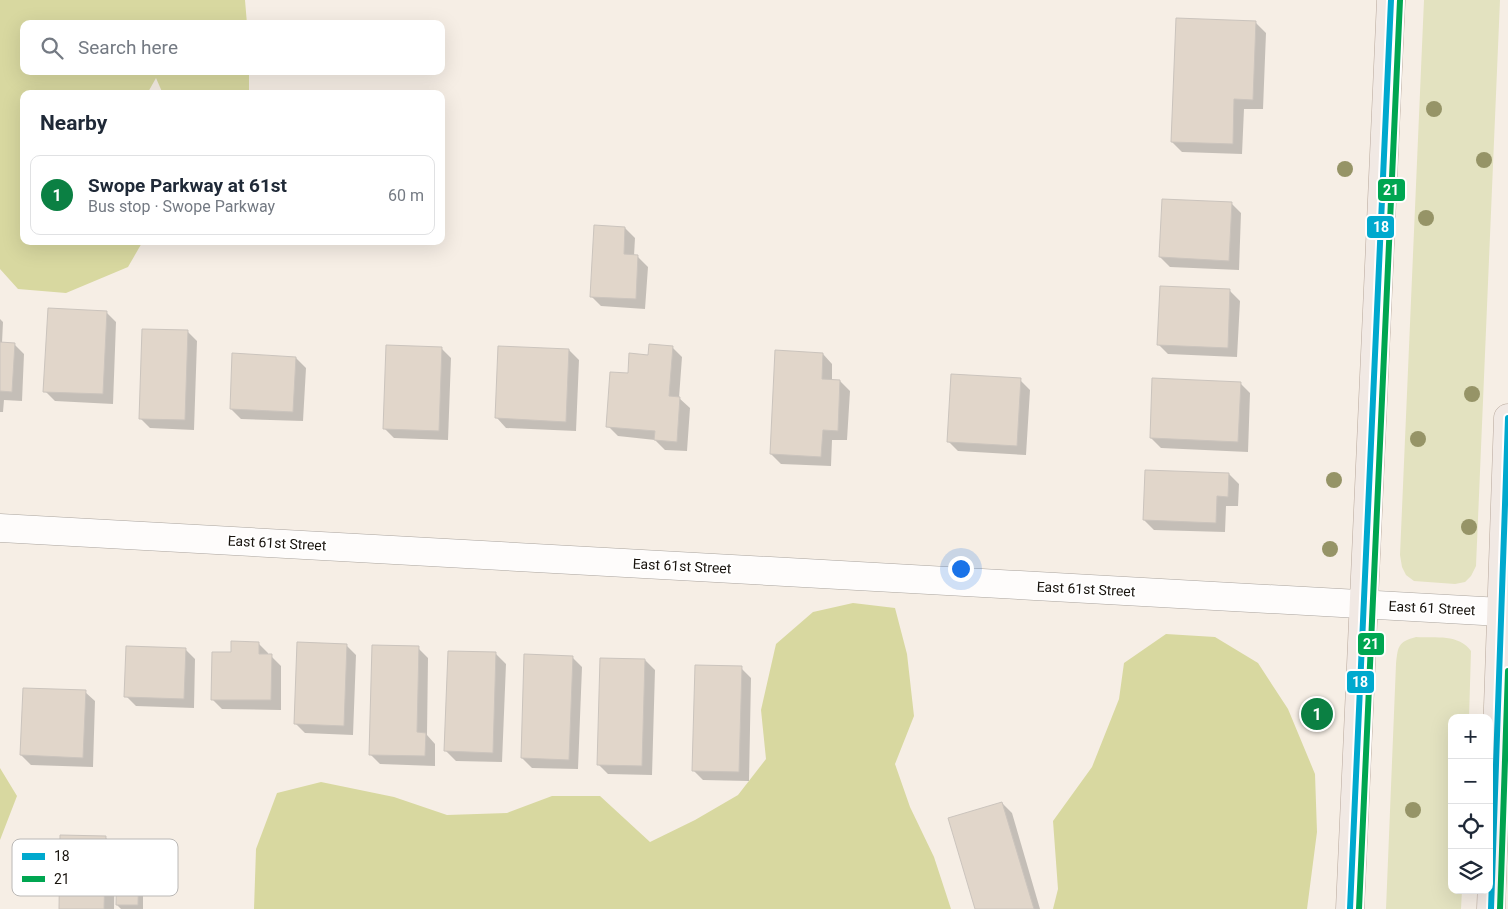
<!DOCTYPE html>
<meta charset="utf-8">
<style>
body{margin:0;font-family:Roboto,sans-serif;background:#f6f6f7;color:#1f2937}
.controls{position:absolute;right:15px;bottom:15px;display:grid;overflow:hidden;border-radius:10px;box-shadow:0 5px 20px #0002}
.controls button{width:45px;height:45px;display:grid;place-items:center;padding:0;border:0;border-bottom:1px solid #e0e1e3;background:#fff;color:#1f2937;font:25px sans-serif}
.you{position:absolute;left:960px;top:568px;width:18px;height:18px;margin:-12px;border:4px solid #fff;border-radius:50%;background:#1a73e8;box-shadow:0 0 0 8px #1a73e833}
.badge{display:grid;place-items:center;width:32px;height:32px;border-radius:50%;background:#0b8043;color:#fff;font-size:16px;font-weight:700}
.pin{position:absolute;translate:-50% -50%;border:2px solid #fff;box-shadow:0 1px 5px #0006}
.list{margin:0;padding:0;list-style:none}
h2{display:flex;justify-content:space-between;align-items:center;height:65px;margin:0;padding:0 20px;font-size:21px}
h2 small{font-size:16px;font-weight:400;color:#747a83}
.list li{display:grid;grid-template-columns:32px 1fr auto;gap:15px;align-items:center;box-sizing:border-box;height:80px;margin:0 10px 10px;padding:0 10px;border:1px solid #e0e1e3;border-radius:10px}
.list b{display:block;font-size:19px;white-space:nowrap}
.list p{margin:0;font-size:16px;white-space:nowrap;color:#747a83}
.list em{font-size:16px;font-style:normal;color:#747a83}
.icon{flex:none;width:28px;height:28px;fill:none;stroke:currentColor;stroke-width:2;stroke-linecap:round;stroke-linejoin:round}
.map{position:relative;flex:none;width:1508px;height:909px;overflow:hidden}
.search{position:absolute;background:#fff;box-shadow:0 5px 20px #0002;left:20px;top:20px;width:425px;height:55px;display:flex;align-items:center;gap:12px;box-sizing:border-box;padding:0 18px;border-radius:10px;color:#747a83;font-size:19px}
.panel{position:absolute;background:#fff;box-shadow:0 5px 20px #0002;left:20px;top:90px;width:425px;height:155px;border-radius:10px}
.map>svg:first-child{display:block}
</style>
<div class="map">
<svg width="1508" height="909" viewBox="0 0 1508 909">
<rect width="100%" height="100%" fill="#f6eee5"/>
<path fill="#e3e2c0" d="M 1424,0 L 1500,0 L 1476,566 L 1471,576 L 1465,582 L 1455,584 L 1414,581 L 1406,575 L 1402,567 L 1400,555 Z
M 1416,637 C 1436,638 1459,634 1471,651 L 1469,718 L 1452,718 L 1452,890 L 1462,890 L 1461,909 L 1386,909 L 1396,664 C 1398,646 1398,642 1416,637 Z"/>
<path fill="#d8d8a0" d="M 0,0 L 245,0 L 247,24 L 24,24 L 24,71 L 249,71 L 249,94 L 163,94 L 156,78 L 147,94 L 24,94 L 24,241 L 143,241 L 128,267 L 66,293 L 18,289 L 0,269 Z
M 853,603 L 895,608 L 907,654 L 914,716 L 895,764 L 910,807 L 934,857 L 951,909 L 254,909 L 256,849 L 277,793 L 321,782 L 394,797 L 447,815 L 507,813 L 552,796 L 600,796 L 650,842 L 695,820 L 738,795 L 766,759 L 761,710 L 776,644 L 813,612 Z
M 1166,634 L 1215,637 L 1258,663 L 1288,709 L 1315,774 L 1317,832 L 1307,909 L 1053,909 L 1058,889 L 1053,821 L 1092,767 L 1119,699 L 1124,663 Z
M 0,768 L 17,796 L 0,840 Z"/>
<path fill="#0003" d="M 1256,23 L 1266,33 L 1263,109 L 1244,109 L 1242,154 L 1182,152 L 1172,142 Z
M 1231,203 L 1241,213 L 1239,270 L 1170,267 L 1160,257 Z
M 625,228 L 635,238 L 634,256 L 638,257 L 648,267 L 645,309 L 601,306 L 591,296 Z
M 1230,291 L 1240,301 L 1237,357 L 1168,354 L 1158,344 Z
M 106,312 L 116,322 L 113,404 L 55,401 L 45,391 Z
M 0,319 L 3,322 L 2,343 L 14,344 L 24,354 L 22,401 L 4,400 L 3,412 L 0,412 Z
M 187,331 L 197,341 L 194,430 L 150,428 L 140,418 Z
M 672,347 L 682,357 L 679,398 L 690,408 L 687,451 L 665,450 L 655,440 L 618,436 L 608,426 L 629,374 Z
M 441,348 L 451,358 L 448,440 L 394,438 L 384,428 Z
M 569,350 L 579,360 L 576,431 L 506,428 L 497,418 Z
M 823,354 L 832,364 L 832,381 L 840,381 L 850,391 L 847,440 L 832,440 L 831,466 L 781,464 L 771,454 Z
M 296,358 L 306,368 L 303,421 L 241,419 L 231,409 Z
M 1020,380 L 1030,390 L 1026,455 L 958,451 L 948,441 Z
M 1240,383 L 1250,393 L 1248,452 L 1161,448 L 1151,438 Z
M 1229,474 L 1239,484 L 1238,506 L 1226,506 L 1225,532 L 1154,530 L 1144,520 Z
M 258,643 L 268,653 L 268,656 L 271,656 L 281,666 L 281,710 L 222,709 L 212,699 L 232,654 Z
M 346,645 L 356,655 L 353,735 L 305,733 L 295,723 Z
M 418,648 L 428,658 L 427,735 L 435,744 L 435,766 L 380,764 L 370,754 Z
M 185,649 L 195,659 L 194,708 L 136,706 L 126,696 Z
M 496,654 L 506,664 L 502,762 L 456,761 L 446,751 Z
M 572,657 L 582,667 L 578,769 L 532,768 L 522,758 Z
M 645,660 L 655,670 L 652,775 L 608,774 L 598,764 Z
M 741,668 L 751,678 L 749,781 L 703,780 L 693,770 Z
M 85,692 L 95,701 L 93,767 L 31,765 L 21,755 Z
M 1002,803 L 1012,813 L 1040,909 L 976,909 Z
M 105,837 L 115,847 L 114,909 L 60,909 Z
M 138,862 L 143,867 L 143,909 L 121,909 L 117,905 Z"/>
<path fill="#e1d6ca" stroke="#cbc4bd" d="M 1176,18 L 1256,21 L 1253,100 L 1234,99 L 1233,144 L 1171,142 Z
M 1162,199 L 1232,202 L 1229,261 L 1159,257 Z
M 594,225 L 625,227 L 624,254 L 638,255 L 636,299 L 590,297 Z
M 1160,286 L 1230,289 L 1228,348 L 1157,345 Z
M 48,308 L 107,311 L 103,394 L 43,392 Z
M 142,329 L 188,330 L 185,420 L 139,419 Z
M 0,342 L 15,343 L 12,392 L 0,391 Z
M 649,344 L 673,346 L 669,396 L 680,397 L 677,442 L 654,440 L 655,431 L 606,427 L 610,372 L 628,373 L 629,353 L 648,355 Z
M 386,345 L 442,347 L 439,431 L 383,429 Z
M 498,346 L 569,349 L 566,422 L 495,418 Z
M 775,350 L 823,353 L 822,379 L 840,380 L 838,431 L 823,430 L 821,457 L 770,454 Z
M 232,353 L 296,357 L 293,412 L 230,409 Z
M 951,374 L 1021,378 L 1017,446 L 947,442 Z
M 1152,378 L 1241,382 L 1238,442 L 1150,438 Z
M 1145,470 L 1229,473 L 1228,497 L 1217,496 L 1216,523 L 1143,520 Z
M 231,641 L 259,642 L 259,654 L 272,654 L 271,700 L 211,700 L 212,652 L 231,652 Z
M 297,642 L 347,644 L 344,726 L 294,724 Z
M 372,645 L 419,646 L 417,732 L 426,733 L 425,756 L 369,755 Z
M 126,646 L 186,648 L 184,699 L 124,697 Z
M 448,651 L 496,652 L 493,753 L 444,751 Z
M 524,654 L 573,656 L 569,760 L 521,758 Z
M 600,658 L 645,659 L 642,766 L 597,765 Z
M 695,665 L 742,666 L 739,772 L 692,771 Z
M 23,688 L 86,690 L 83,758 L 20,755 Z
M 1002,802 L 1034,909 L 975,909 L 948,818 Z
M 60,835 L 106,836 L 104,909 L 59,909 Z
M 117,861 L 139,861 L 138,905 L 116,905 Z"/>
<g fill="none" stroke-linecap="round" stroke-linejoin="round">
<defs>
<path id="minor" d="M 0,528 L 1501,612"/>
<path id="major" d="M 1350,909 L 1391,0
M 1491,909 L 1508,418"/>
</defs>
<use href="#minor" stroke="#aaa49e" stroke-width="29"/>
<use href="#major" stroke="#b8a89c" stroke-width="29"/>
<use href="#minor" stroke="#fefcfb" stroke-width="28"/>
<use href="#major" stroke="#f1e9e4" stroke-width="28"/>
<defs>
<path id="bus-1" d="M 1350,909 L 1391,0
M 1491,909 L 1508,418"/>
<path id="bus-2" d="M 1359,909 L 1400,0
M 1500,909 L 1508,671"/>
</defs>
<use href="#bus-1" stroke="#fff" stroke-width="10"/>
<use href="#bus-2" stroke="#fff" stroke-width="10"/>
<use href="#bus-1" stroke="#00a9ce" stroke-width="6"/>
<use href="#bus-2" stroke="#00a651" stroke-width="6"/>
</g>
<g fill="#969467">
<circle cx="1434" cy="109" r="8"/>
<circle cx="1484" cy="160" r="8"/>
<circle cx="1345" cy="169" r="8"/>
<circle cx="1426" cy="218" r="8"/>
<circle cx="1472" cy="394" r="8"/>
<circle cx="1418" cy="439" r="8"/>
<circle cx="1334" cy="480" r="8"/>
<circle cx="1469" cy="527" r="8"/>
<circle cx="1330" cy="549" r="8"/>
<circle cx="1413" cy="810" r="8"/>
</g>
<g text-anchor="middle" stroke-width="4" stroke-linejoin="round" paint-order="stroke">
<g font-size="14" fill="#18130d" stroke="#fff">
<text transform="translate(277 543) rotate(3)" y="5">East 61st Street</text>
<text transform="translate(682 566) rotate(3)" y="5">East 61st Street</text>
<text transform="translate(1086 589) rotate(3)" y="5">East 61st Street</text>
<text transform="translate(1432 608) rotate(3)" y="5">East 61 Street</text>
</g>
</g>
<rect x="12" y="839" width="166" height="57" rx="8" fill="#fff" stroke="#bab8b6" stroke-width="1"/>
<rect x="22" y="853" width="23" height="7" fill="#00a9ce"/>
<rect x="22" y="876" width="23" height="6" fill="#00a651"/>
<g font-size="14" fill="#18130d">
<text x="54" y="861">18</text>
<text x="54" y="884">21</text>
</g>
<g stroke="#fff" stroke-width="2">
<rect x="1377" y="178" width="29" height="24" rx="5" fill="#00a651"/>
<rect x="1366" y="215" width="29" height="24" rx="5" fill="#00a9ce"/>
<rect x="1357" y="632" width="28" height="24" rx="5" fill="#00a651"/>
<rect x="1346" y="670" width="29" height="24" rx="5" fill="#00a9ce"/>
</g>
<g font-size="14" text-anchor="middle" font-weight="bold" fill="#fff">
<text x="1391" y="195">21</text>
<text x="1381" y="232">18</text>
<text x="1371" y="649">21</text>
<text x="1360" y="687">18</text>
</g>
</svg>
<div class="controls">
<button>+</button>
<button>−</button>
<button><svg class="icon" aria-label="locate" viewBox="0 0 24 24"><circle cx="12" cy="12" r="6"/><path d="M12 2v4M12 18v4M2 12h4M18 12h4"/></svg></button>
<button><svg class="icon" aria-label="layers" viewBox="0 0 24 24"><path d="M12 4l9 5-9 5-9-5zM3 14l9 5 9-5"/></svg></button>
</div>
<div class="you"></div>
<div class="pin badge" style="left:1317px;top:714px">1</div>
<div class="search"><svg class="icon" aria-label="search" viewBox="0 0 24 24"><circle cx="10" cy="10" r="6"/><path d="M15 15l6 6"/></svg>Search here</div>
<section class="panel">
<h2>Nearby<small></small></h2>
<ul class="list">
<li><span class="badge">1</span><div><b>Swope Parkway at 61st</b><p>Bus stop · Swope Parkway</p></div><em>60 m</em></li>
</ul>
</section>
</div>
